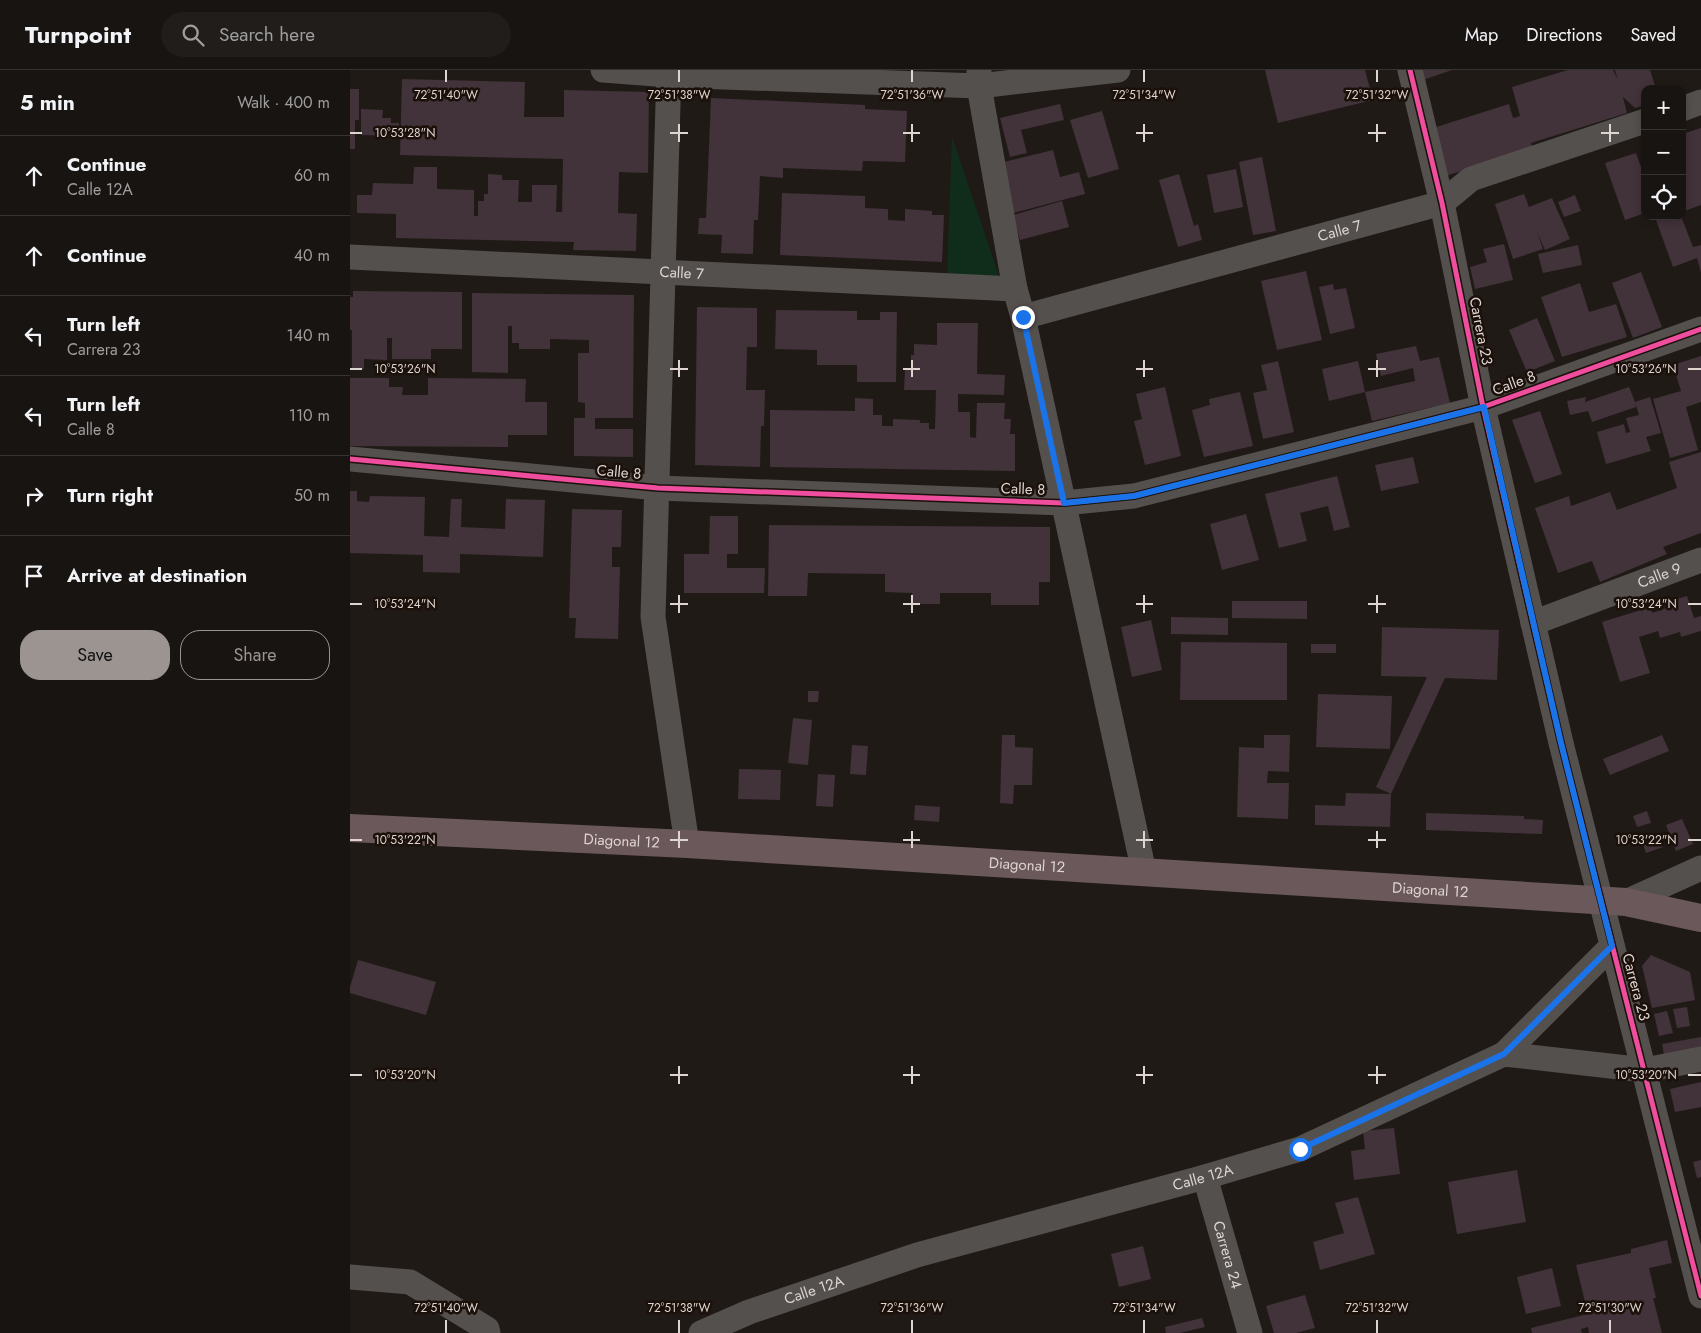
<!DOCTYPE html>
<meta charset="utf-8">
<style>
body{margin:0;font-family:Jost,sans-serif;background:#211d1a;color:#f1f3f6}
.controls{position:absolute;right:15px;top:15px;display:grid;overflow:hidden;border-radius:10px;box-shadow:0 2px 8px #0003}
.controls button{width:45px;height:45px;display:grid;place-items:center;padding:0;border:0;border-bottom:1px solid #363331;background:#181411;color:#f1f3f6;font:25px sans-serif}
.stop{position:absolute;width:15px;height:15px;margin:-11px;border:4px solid #1a73e8;border-radius:50%;background:#fff}
.stop.end{background:#1a73e8;border-color:#fff;box-shadow:0 1px 5px #0008}
.list{margin:0;padding:0;list-style:none}
h2{display:flex;justify-content:space-between;align-items:center;height:65px;margin:0;padding:0 20px;font-size:21px}
h2 small{font-size:16px;font-weight:400;color:#9f9e9f}
.list li{display:grid;grid-template-columns:32px 1fr auto;gap:15px;align-items:center;box-sizing:border-box;height:80px;padding:0 20px;border-top:1px solid #363331}
.list b{display:block;font-size:19px;white-space:nowrap}
.list p{margin:0;font-size:16px;white-space:nowrap;color:#9f9e9f}
.list em{font-size:16px;font-style:normal;color:#9f9e9f}
.actions{display:flex;gap:10px;padding:15px 20px}
.actions a{flex:1;padding:11px 0;border:1px solid #9c9490;border-radius:20px;text-align:center;font-size:18px;color:#9c9490}
.actions .main{background:#9c9490;color:#111}
.icon{flex:none;width:28px;height:28px;fill:none;stroke:currentColor;stroke-width:2;stroke-linecap:round;stroke-linejoin:round}
.map{position:relative;flex:none;width:1351px;height:1263px;overflow:hidden}
header{display:flex;align-items:center;gap:30px;box-sizing:border-box;height:70px;padding:0 25px;background:#181411;border-bottom:1px solid #363331}
header strong{font-size:24px}
nav{display:flex;gap:28px;margin-inline-start:auto;font-size:18px}
.search{width:350px;height:45px;background:#211d1a;display:flex;align-items:center;gap:12px;box-sizing:border-box;padding:0 18px;border-radius:28px;color:#9f9e9f;font-size:19px}
main{display:flex}
aside{flex:1;background:#181411}
.map>svg:first-child{display:block}
</style>
<header>
<strong>Turnpoint</strong>
<div class="search"><svg class="icon" aria-label="search" viewBox="0 0 24 24"><circle cx="10" cy="10" r="6"/><path d="M15 15l6 6"/></svg>Search here</div>
<nav><a>Map</a><a>Directions</a><a>Saved</a></nav>
</header>
<main>
<aside>
<h2>5 min<small>Walk · 400 m</small></h2>
<ul class="list">
<li><svg class="icon" aria-label="ahead" viewBox="0 0 24 24"><path d="M12 20V5M6 11l6-6 6 6"/></svg><div><b>Continue</b><p>Calle 12A</p></div><em>60 m</em></li>
<li><svg class="icon" aria-label="ahead" viewBox="0 0 24 24"><path d="M12 20V5M6 11l6-6 6 6"/></svg><div><b>Continue</b></div><em>40 m</em></li>
<li><svg class="icon" aria-label="left" viewBox="0 0 24 24"><path d="M17 20v-9H6M10 6l-5 5 5 5"/></svg><div><b>Turn left</b><p>Carrera 23</p></div><em>140 m</em></li>
<li><svg class="icon" aria-label="left" viewBox="0 0 24 24"><path d="M17 20v-9H6M10 6l-5 5 5 5"/></svg><div><b>Turn left</b><p>Calle 8</p></div><em>110 m</em></li>
<li><svg class="icon" aria-label="right" viewBox="0 0 24 24"><path d="M7 20v-9h11M14 6l5 5-5 5"/></svg><div><b>Turn right</b></div><em>50 m</em></li>
<li><svg class="icon" aria-label="arrive" viewBox="0 0 24 24"><path d="M6 21V4h12l-3 4 3 4H6"/></svg><div><b>Arrive at destination</b></div></li>
</ul>
<div class="actions"><a class="main">Save</a><a>Share</a></div>
</aside>
<div class="map">
<svg width="1351" height="1263" viewBox="0 0 1351 1263">
<rect width="100%" height="100%" fill="#201a17"/>
<path fill="#102d1c" d="M 602,67 L 651,212 L 597,209 Z"/>
<path fill="#42323a" d="M 915,0 L 1015,0 L 1023,30 L 928,53 Z
M 1067,0 L 1102,0 L 1070,11 Z
M 1218,0 L 1263,0 L 1268,10 L 1265,0 L 1300,0 L 1306,19 L 1295,19 L 1295,35 L 1285,38 L 1273,27 L 1277,43 L 1181,73 L 1182,78 L 1096,106 L 1080,59 L 1159,34 L 1163,48 L 1170,46 L 1162,17 Z
M 52,9 L 175,12 L 174,47 L 214,47 L 214,20 L 299,22 L 298,103 L 269,102 L 268,143 L 287,144 L 286,181 L 223,180 L 224,172 L 46,168 L 46,144 L 7,143 L 7,125 L 22,125 L 23,113 L 63,114 L 64,97 L 87,97 L 87,119 L 124,120 L 124,146 L 128,146 L 128,131 L 134,131 L 134,124 L 138,124 L 138,104 L 152,105 L 152,110 L 169,110 L 168,132 L 182,132 L 182,115 L 207,115 L 206,142 L 212,142 L 213,89 L 50,85 Z
M 0,19 L 9,19 L 9,50 L 5,50 L 5,79 L 0,79 Z
M 361,28 L 515,35 L 515,39 L 557,41 L 555,92 L 513,91 L 512,101 L 433,98 L 433,108 L 410,106 L 408,150 L 404,150 L 403,184 L 371,183 L 372,165 L 348,164 L 349,148 L 356,148 Z
M 710,34 L 714,50 L 671,60 L 677,83 L 660,87 L 650,48 Z
M 11,39 L 33,40 L 32,48 L 41,48 L 41,53 L 49,53 L 48,66 L 11,65 Z
M 752,41 L 769,99 L 738,108 L 720,50 Z
M 1351,58 L 1351,135 L 1332,142 L 1332,64 Z
M 703,80 L 710,107 L 729,102 L 735,124 L 659,144 L 646,94 Z
M 1286,83 L 1295,108 L 1295,143 L 1275,150 L 1255,93 Z
M 912,87 L 926,161 L 903,165 L 889,92 Z
M 886,99 L 893,137 L 864,143 L 857,105 Z
M 829,104 L 844,156 L 848,154 L 852,170 L 828,177 L 809,110 Z
M 432,123 L 515,126 L 515,138 L 538,139 L 538,150 L 555,151 L 555,139 L 582,141 L 582,145 L 594,145 L 592,192 L 430,185 Z
M 1174,124 L 1179,137 L 1202,128 L 1220,169 L 1195,180 L 1187,162 L 1193,179 L 1163,189 L 1145,134 Z
M 1225,125 L 1231,141 L 1214,147 L 1208,132 Z
M 712,131 L 719,157 L 670,170 L 663,145 Z
M 1314,146 L 1331,146 L 1343,177 L 1351,175 L 1351,203 L 1347,188 L 1323,197 L 1306,150 L 1314,148 Z
M 1154,174 L 1163,210 L 1125,219 L 1120,197 L 1137,192 L 1133,179 Z
M 1228,175 L 1232,195 L 1193,203 L 1188,184 Z
M 956,201 L 972,270 L 927,280 L 911,211 Z
M 1291,202 L 1312,257 L 1283,268 L 1262,213 Z
M 1230,213 L 1239,242 L 1266,234 L 1277,267 L 1212,287 L 1191,227 Z
M 983,214 L 984,220 L 996,218 L 1005,258 L 980,264 L 969,217 Z
M 3,221 L 112,222 L 112,279 L 81,279 L 81,289 L 42,289 L 42,268 L 37,268 L 37,290 L 14,289 L 14,299 L 2,299 L 2,260 L 0,260 L 0,227 L 3,227 Z
M 122,223 L 284,225 L 283,348 L 245,348 L 245,359 L 283,359 L 283,387 L 224,386 L 224,348 L 235,348 L 235,333 L 228,332 L 228,283 L 239,283 L 239,270 L 200,269 L 200,279 L 169,279 L 169,273 L 162,273 L 162,256 L 158,256 L 158,303 L 122,302 Z
M 347,237 L 407,238 L 407,277 L 397,277 L 396,320 L 415,320 L 414,356 L 411,356 L 410,397 L 345,395 Z
M 426,240 L 507,241 L 507,250 L 530,250 L 530,242 L 547,242 L 546,312 L 507,312 L 507,295 L 467,295 L 467,280 L 425,279 Z
M 1187,248 L 1205,291 L 1177,302 L 1159,260 Z
M 587,253 L 628,253 L 627,304 L 655,305 L 654,325 L 608,324 L 608,342 L 620,342 L 620,367 L 626,368 L 627,333 L 655,333 L 654,349 L 661,349 L 660,364 L 665,364 L 665,401 L 420,397 L 420,340 L 505,341 L 505,328 L 523,329 L 523,345 L 532,345 L 532,356 L 543,356 L 543,349 L 570,350 L 570,353 L 579,353 L 579,359 L 585,359 L 586,320 L 554,320 L 555,299 L 561,299 L 561,285 L 564,285 L 564,274 L 587,275 Z
M 1066,276 L 1070,291 L 1089,287 L 1100,333 L 1022,351 L 1015,322 L 1065,311 L 1063,298 L 1031,306 L 1026,284 Z
M 1351,286 L 1351,332 L 1336,337 L 1348,380 L 1320,388 L 1303,329 L 1331,321 L 1323,295 Z
M 928,291 L 944,362 L 913,369 L 903,323 L 917,320 L 911,295 Z
M 1008,291 L 1015,322 L 979,331 L 972,299 Z
M 0,308 L 39,308 L 39,317 L 53,317 L 52,325 L 78,325 L 78,308 L 176,309 L 175,332 L 197,332 L 197,365 L 158,365 L 158,377 L 0,376 Z
M 815,317 L 831,386 L 795,395 L 784,351 L 792,349 L 786,324 Z
M 1279,317 L 1285,332 L 1300,327 L 1311,363 L 1296,367 L 1301,381 L 1256,394 L 1247,362 L 1274,354 L 1276,363 L 1280,362 L 1276,348 L 1289,345 L 1285,332 L 1286,337 L 1242,352 L 1238,341 L 1220,345 L 1217,331 L 1236,327 L 1235,332 Z
M 890,322 L 903,376 L 854,387 L 842,340 L 860,335 L 859,329 Z
M 1190,341 L 1212,404 L 1185,413 L 1162,350 Z
M 1351,382 L 1351,463 L 1313,477 L 1317,484 L 1250,512 L 1242,491 L 1208,503 L 1185,438 L 1219,426 L 1221,436 L 1260,422 L 1267,440 L 1327,418 L 1319,392 Z
M 1063,387 L 1069,413 L 1031,421 L 1025,395 Z
M 987,406 L 1000,457 L 984,461 L 978,436 L 950,443 L 957,471 L 929,478 L 915,424 Z
M 0,421 L 7,421 L 7,431 L 19,432 L 20,426 L 75,427 L 74,466 L 99,467 L 101,429 L 112,429 L 111,457 L 155,459 L 156,429 L 195,430 L 193,487 L 110,484 L 110,503 L 73,502 L 73,485 L 0,483 Z
M 222,439 L 272,440 L 271,477 L 262,477 L 262,497 L 270,497 L 268,569 L 225,568 L 226,548 L 219,548 Z
M 896,444 L 909,490 L 872,500 L 860,454 Z
M 360,446 L 388,446 L 388,484 L 377,484 L 377,498 L 415,498 L 414,523 L 334,523 L 334,484 L 359,484 Z
M 419,455 L 700,457 L 700,512 L 689,512 L 689,535 L 641,535 L 641,523 L 590,523 L 590,534 L 562,534 L 562,523 L 535,522 L 535,504 L 458,503 L 457,526 L 418,526 Z
M 1337,526 L 1344,548 L 1351,546 L 1351,561 L 1331,567 L 1330,562 L 1310,568 L 1308,561 L 1289,567 L 1300,603 L 1270,612 L 1252,552 L 1301,537 L 1302,543 L 1322,536 L 1320,531 Z
M 882,531 L 957,531 L 957,549 L 882,548 Z
M 821,547 L 878,548 L 878,565 L 821,564 Z
M 801,550 L 812,600 L 782,607 L 771,557 Z
M 1032,557 L 1149,560 L 1147,610 L 1095,608 L 1041,724 L 1026,717 L 1077,607 L 1031,606 Z
M 831,572 L 937,573 L 937,630 L 830,630 Z
M 961,574 L 986,574 L 986,583 L 961,583 Z
M 458,621 L 469,621 L 468,632 L 458,632 Z
M 968,624 L 1042,626 L 1040,679 L 966,677 Z
M 443,648 L 462,650 L 458,695 L 438,693 Z
M 652,665 L 665,665 L 665,677 L 683,678 L 682,715 L 664,715 L 663,734 L 650,733 Z
M 914,665 L 940,665 L 939,702 L 918,701 L 917,713 L 939,713 L 938,749 L 887,747 L 889,677 L 914,678 Z
M 1312,665 L 1319,681 L 1260,705 L 1253,689 Z
M 502,675 L 518,676 L 516,705 L 500,704 Z
M 389,699 L 431,700 L 430,730 L 388,729 Z
M 468,704 L 485,705 L 483,737 L 466,736 Z
M 996,723 L 1041,724 L 1040,757 L 965,755 L 965,735 L 995,736 Z
M 565,735 L 590,737 L 589,752 L 564,750 Z
M 1297,741 L 1301,753 L 1287,757 L 1283,746 Z
M 1076,743 L 1174,746 L 1174,749 L 1193,750 L 1192,764 L 1076,760 Z
M 1332,749 L 1343,774 L 1326,781 L 1316,755 Z
M 1308,763 L 1313,777 L 1296,783 L 1291,769 Z
M 1301,885 L 1340,902 L 1345,930 L 1302,938 L 1292,896 Z
M 8,890 L 86,912 L 76,945 L 0,923 L 0,917 Z
M 1337,937 L 1340,956 L 1327,958 L 1323,939 Z
M 1317,941 L 1323,963 L 1309,966 L 1304,944 Z
M 1351,967 L 1351,979 L 1314,985 L 1312,974 Z
M 1351,1012 L 1351,1037 L 1325,1042 L 1320,1019 Z
M 1044,1058 L 1050,1104 L 1004,1110 L 1001,1081 L 1015,1079 L 1013,1061 Z
M 1351,1090 L 1351,1107 L 1347,1108 L 1343,1092 Z
M 1167,1100 L 1176,1152 L 1107,1164 L 1098,1112 Z
M 1008,1127 L 1025,1184 L 970,1200 L 963,1172 L 994,1163 L 985,1133 Z
M 1317,1170 L 1322,1193 L 1299,1198 L 1306,1228 L 1303,1228 L 1312,1263 L 1239,1263 L 1238,1257 L 1231,1259 L 1232,1263 L 1182,1263 L 1181,1258 L 1238,1244 L 1226,1195 L 1281,1183 L 1281,1179 Z
M 793,1176 L 801,1209 L 769,1217 L 761,1184 Z
M 1202,1198 L 1211,1236 L 1176,1244 L 1167,1207 Z
M 955,1225 L 965,1258 L 946,1263 L 924,1263 L 916,1236 Z
M 852,1248 L 855,1257 L 830,1263 L 816,1263 L 815,1257 Z"/>
<g fill="none" stroke-linecap="round" stroke-linejoin="round">
<g stroke="#54504e" stroke-width="25">
<path d="M 253,0 L 319,5 L 629,16 L 768,0"/>
<path d="M 319,0 L 303,547 L 337,774"/>
<path d="M 629,0 L 629,16 L 665,219 L 673,247 L 794,802"/>
<path d="M 1060,0 L 1092,133 L 1133,337 L 1211,673 L 1351,1226"/>
<path d="M 1332,39 L 1351,32"/>
<path id="s1" d="M 0,187 L 665,219"/>
<path id="s2" d="M 673,247 L 1092,133 L 1121,109 L 1295,51"/>
<path d="M 0,389 L 308,418 L 714,433 L 784,426 L 1133,337 L 1351,259"/>
<path id="s3" d="M 1183,553 L 1351,490"/>
<path d="M 1276,832 L 1351,798"/>
<path d="M 1154,984 L 1262,876"/>
<path id="s4" d="M 855,1107 L 900,1263"/>
<path d="M 0,1207 L 60,1212 L 137,1259 L 138,1263"/>
<path id="s5" d="M 351,1263 L 399,1242 L 567,1185 L 855,1107 L 950,1079 L 1154,984 L 1295,1000 L 1351,989"/>
</g>
<path stroke="#6b585a" stroke-width="28" id="s6" d="M 0,758 L 337,774 L 1276,832 L 1351,848"/>
<defs>
<path id="cycleway" d="M 1060,0 L 1092,133 L 1133,337 L 1211,673 L 1351,1226
M 0,389 L 308,418 L 714,433 L 784,426 L 1133,337 L 1351,259"/>
</defs>
<use href="#cycleway" stroke="#1b100a" stroke-width="8"/>
<use href="#cycleway" stroke="#ef4d9e" stroke-width="5"/>
</g>
<g fill="none" stroke-linecap="round" stroke-linejoin="round">
<path stroke="#1a73e8" stroke-width="6" d="M 673,247 L 714,433 L 784,426 L 1134,337 L 1211,673 L 1262,876 L 1154,984 L 950,1079"/>
</g>
<path fill="none" stroke="#ded5d1" stroke-width="2" d="M 96,0 L 96,12M 329,0 L 329,12M 562,0 L 562,12M 794,0 L 794,12M 1027,0 L 1027,12M 329,54 L 329,72M 562,54 L 562,72M 794,54 L 794,72M 1027,54 L 1027,72M 1260,54 L 1260,72M 0,63 L 12,63M 320,63 L 338,63M 553,63 L 570,63M 786,63 L 803,63M 1018,63 L 1036,63M 1251,63 L 1269,63M 329,290 L 329,307M 562,290 L 562,307M 794,290 L 794,307M 1027,290 L 1027,307M 0,299 L 12,299M 320,299 L 338,299M 553,299 L 570,299M 786,299 L 803,299M 1018,299 L 1036,299M 1338,299 L 1351,299M 329,525 L 329,543M 562,525 L 562,543M 794,525 L 794,543M 1027,525 L 1027,543M 0,534 L 12,534M 320,534 L 338,534M 553,534 L 570,534M 786,534 L 803,534M 1018,534 L 1036,534M 1338,534 L 1351,534M 329,761 L 329,778M 562,761 L 562,778M 794,761 L 794,778M 1027,761 L 1027,778M 0,770 L 12,770M 320,770 L 338,770M 553,770 L 570,770M 786,770 L 803,770M 1018,770 L 1036,770M 1338,770 L 1351,770M 329,996 L 329,1014M 562,996 L 562,1014M 794,996 L 794,1014M 1027,996 L 1027,1014M 0,1005 L 12,1005M 320,1005 L 338,1005M 553,1005 L 570,1005M 786,1005 L 803,1005M 1018,1005 L 1036,1005M 1338,1005 L 1351,1005M 96,1250 L 96,1263M 329,1250 L 329,1263M 562,1250 L 562,1263M 794,1250 L 794,1263M 1027,1250 L 1027,1263M 1260,1250 L 1260,1263"/>
<g text-anchor="middle" stroke-width="5" stroke-linejoin="round" paint-order="stroke">
<g font-size="15" fill="#ded5d1" stroke="#1b100a">
<text dy="5" stroke="none"><textPath href="#s2" startOffset="328">Calle 7</textPath></text>
<text dy="5" stroke="none"><textPath href="#s1" startOffset="332">Calle 7</textPath></text>
<text transform="translate(1131 261) rotate(79)" y="5">Carrera 23</text>
<text transform="translate(1164 313) rotate(-20)" y="5">Calle 8</text>
<text transform="translate(269 402) rotate(5)" y="5">Calle 8</text>
<text transform="translate(673 419) rotate(2)" y="5">Calle 8</text>
<text dy="5" stroke="none"><textPath href="#s3" startOffset="135">Calle 9</textPath></text>
<text dy="5" stroke="none"><textPath href="#s6" startOffset="272">Diagonal 12</textPath></text>
<text dy="5" stroke="none"><textPath href="#s6" startOffset="678">Diagonal 12</textPath></text>
<text dy="5" stroke="none"><textPath href="#s6" startOffset="1082">Diagonal 12</textPath></text>
<text transform="translate(1286 917) rotate(75)" y="5">Carrera 23</text>
<text dy="5" stroke="none"><textPath href="#s5" startOffset="526">Calle 12A</textPath></text>
<text dy="5" stroke="none"><textPath href="#s4" startOffset="81">Carrera 24</textPath></text>
<text dy="5" stroke="none"><textPath href="#s5" startOffset="121">Calle 12A</textPath></text>
</g>
</g>
<g font-size="12" text-anchor="middle" fill="#ded5d1" stroke="#1b100a" stroke-width="5" stroke-linejoin="round" paint-order="stroke">
<text x="96" y="29">72°51'40"W</text>
<text x="329" y="29">72°51'38"W</text>
<text x="562" y="29">72°51'36"W</text>
<text x="794" y="29">72°51'34"W</text>
<text x="1027" y="29">72°51'32"W</text>
<text x="55" y="67">10°53'28"N</text>
<text x="55" y="303">10°53'26"N</text>
<text x="1296" y="303">10°53'26"N</text>
<text x="55" y="538">10°53'24"N</text>
<text x="1296" y="538">10°53'24"N</text>
<text x="55" y="774">10°53'22"N</text>
<text x="1296" y="774">10°53'22"N</text>
<text x="55" y="1009">10°53'20"N</text>
<text x="1296" y="1009">10°53'20"N</text>
<text x="96" y="1242">72°51'40"W</text>
<text x="329" y="1242">72°51'38"W</text>
<text x="562" y="1242">72°51'36"W</text>
<text x="794" y="1242">72°51'34"W</text>
<text x="1027" y="1242">72°51'32"W</text>
<text x="1260" y="1242">72°51'30"W</text>
</g>
</svg>
<div class="controls">
<button>+</button>
<button>−</button>
<button><svg class="icon" aria-label="locate" viewBox="0 0 24 24"><circle cx="12" cy="12" r="6"/><path d="M12 2v4M12 18v4M2 12h4M18 12h4"/></svg></button>
</div>
<div class="stop" style="left:950px;top:1079px"></div>
<div class="stop end" style="left:673px;top:247px"></div>
</div>
</main>
